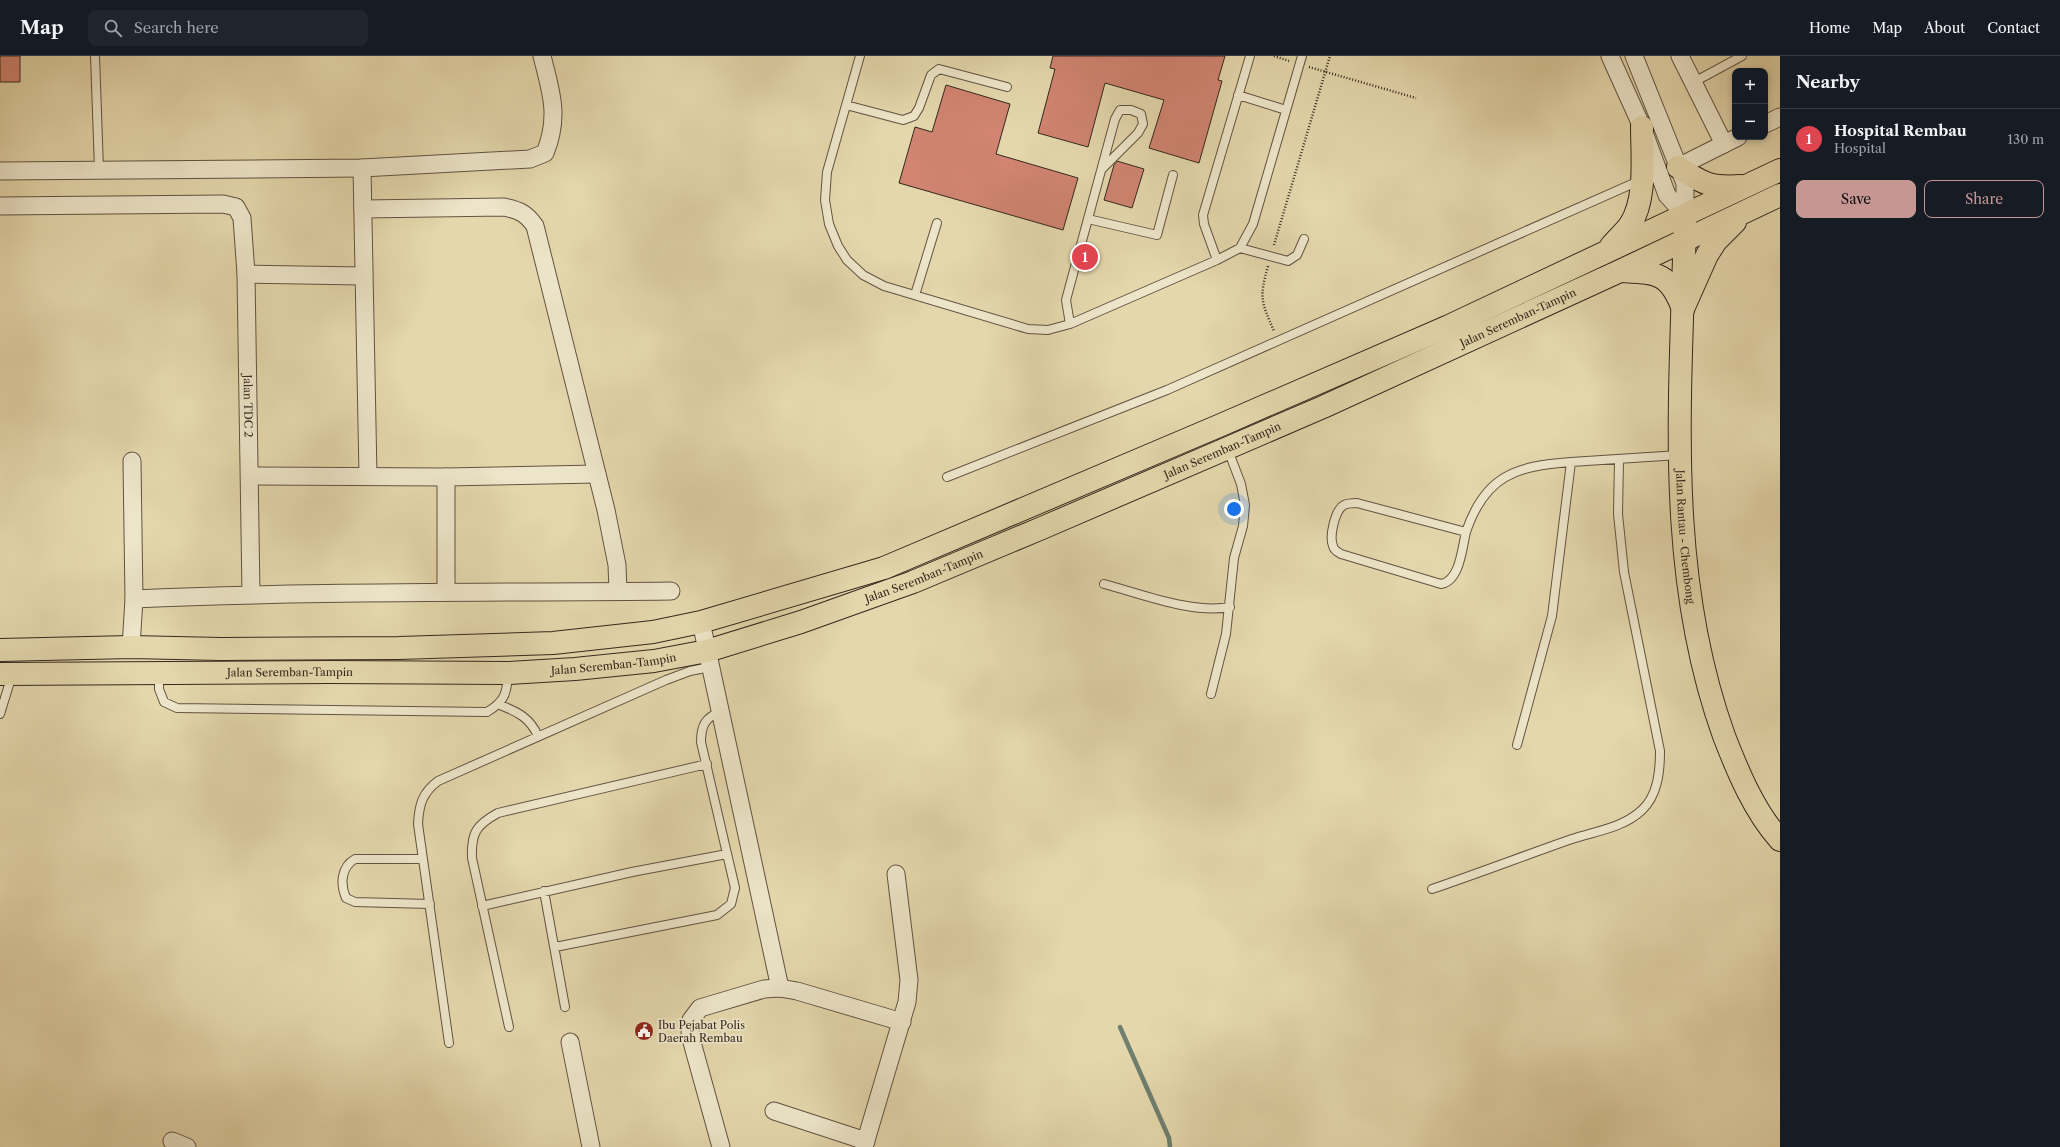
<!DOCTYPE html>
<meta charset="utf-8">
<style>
body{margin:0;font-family:"Libre Caslon Text",serif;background:#20242c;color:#f1f3f6}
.controls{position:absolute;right:12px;top:12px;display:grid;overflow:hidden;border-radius:8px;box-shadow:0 2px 6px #0003}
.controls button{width:36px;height:36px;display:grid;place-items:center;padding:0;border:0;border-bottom:1px solid #363941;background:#171b24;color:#f1f3f6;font:20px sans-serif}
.you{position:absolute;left:1234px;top:453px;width:14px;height:14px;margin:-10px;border:3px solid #fff;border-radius:50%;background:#1a73e8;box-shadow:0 0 0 6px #1a73e833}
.badge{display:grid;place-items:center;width:26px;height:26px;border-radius:50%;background:#c59692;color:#fff;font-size:13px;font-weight:700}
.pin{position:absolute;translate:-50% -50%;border:2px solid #fff;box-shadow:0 1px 4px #0006}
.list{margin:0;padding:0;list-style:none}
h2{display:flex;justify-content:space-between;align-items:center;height:52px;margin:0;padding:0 16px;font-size:17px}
h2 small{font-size:13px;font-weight:400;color:#9ea1a6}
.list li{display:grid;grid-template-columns:26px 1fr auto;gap:12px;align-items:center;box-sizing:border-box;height:60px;padding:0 16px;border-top:1px solid #363941}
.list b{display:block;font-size:15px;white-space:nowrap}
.list p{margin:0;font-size:13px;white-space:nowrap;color:#9ea1a6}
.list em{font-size:13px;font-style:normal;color:#9ea1a6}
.actions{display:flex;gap:8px;padding:12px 16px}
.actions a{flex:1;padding:9px 0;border:1px solid #c59692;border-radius:8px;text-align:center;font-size:14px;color:#c59692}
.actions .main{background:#c59692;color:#111}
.icon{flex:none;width:22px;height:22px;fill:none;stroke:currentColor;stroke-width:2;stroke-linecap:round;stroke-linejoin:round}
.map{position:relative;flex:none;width:1780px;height:1091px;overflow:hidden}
header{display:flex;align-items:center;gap:24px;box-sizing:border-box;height:56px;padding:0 20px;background:#171b24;border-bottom:1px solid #363941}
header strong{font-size:19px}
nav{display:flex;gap:22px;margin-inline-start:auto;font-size:14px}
.search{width:280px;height:36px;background:#20242c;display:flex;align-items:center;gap:10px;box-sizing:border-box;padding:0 14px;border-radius:8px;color:#9ea1a6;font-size:15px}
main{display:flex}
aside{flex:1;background:#171b24}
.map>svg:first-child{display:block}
</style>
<header>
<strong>Map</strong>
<div class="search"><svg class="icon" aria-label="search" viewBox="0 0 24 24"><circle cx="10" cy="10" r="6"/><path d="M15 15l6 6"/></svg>Search here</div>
<nav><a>Home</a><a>Map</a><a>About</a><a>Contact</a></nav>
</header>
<main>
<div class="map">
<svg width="1780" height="1091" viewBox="0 0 1780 1091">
<rect width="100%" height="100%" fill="#e4d7ac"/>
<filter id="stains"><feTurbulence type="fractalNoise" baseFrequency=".005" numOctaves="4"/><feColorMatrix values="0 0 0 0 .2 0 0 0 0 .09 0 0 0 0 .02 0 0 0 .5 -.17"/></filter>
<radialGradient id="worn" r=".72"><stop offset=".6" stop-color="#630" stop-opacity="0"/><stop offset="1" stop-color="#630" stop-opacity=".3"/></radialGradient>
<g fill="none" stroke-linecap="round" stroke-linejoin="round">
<path stroke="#6f7f70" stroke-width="4.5" d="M 1120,971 L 1169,1082 L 1170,1091"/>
</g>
<path fill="#d08471" stroke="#35271d" d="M 0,0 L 20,0 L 20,26 L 0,26 Z
M 1053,0 L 1225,0 L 1218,24 L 1222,25 L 1199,107 L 1149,92 L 1164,44 L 1105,27 L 1088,91 L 1038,77 L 1055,13 L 1050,12 Z
M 946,29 L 1010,48 L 996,98 L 1078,122 L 1063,174 L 899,127 L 915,71 L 932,76 Z
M 1117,105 L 1144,113 L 1132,152 L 1104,144 L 1114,109 Z"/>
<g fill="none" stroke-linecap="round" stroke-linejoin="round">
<defs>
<path id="service" d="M 95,0 L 99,113
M 860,0 L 827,116 L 825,144 L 829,168 L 838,190 L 847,204 L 863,219 L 884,230 L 1028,273 L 1048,274 L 1070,268 L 1217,204 L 1240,192 L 1253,168 L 1302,0
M 1694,26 L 1742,0
M 1238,39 L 1286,54
M 846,49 L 903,64 L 914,60 L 919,52 L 931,19 L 939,13 L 1007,31
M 1088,163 L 1157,179 L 1173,119
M 1240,192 L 1288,205 L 1297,199 L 1304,183
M 1217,204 L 1204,168 L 1203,159 L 1250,0
M 915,239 L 937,167
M 1070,268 L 1066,244 L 1115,63 L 1120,54 L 1131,54 L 1141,58 L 1143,68 L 1138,77 L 1102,113
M 947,421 L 1167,334 L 1641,124
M 1466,476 C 1462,492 1460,525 1441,528 L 1341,498 C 1337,496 1334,494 1333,490 C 1329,480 1335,454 1344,449 C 1348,447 1353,447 1357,447 L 1466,476 C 1485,420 1515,410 1571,406
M 1104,528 C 1142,538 1192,558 1230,551
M 159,617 L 159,633 L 164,646 L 177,652 L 487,656 C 504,646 507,638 508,618
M 1211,638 L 1226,578 L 1234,502 L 1243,470 L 1245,449 L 1241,428 L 1228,394
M 500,649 C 518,656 530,662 538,680
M 0,658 L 12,619
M 1517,689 L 1552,560 L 1571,406 L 1679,399
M 422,803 L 355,803 C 341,811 340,828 346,842 L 355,846 L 430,848
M 1432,833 C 1479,817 1526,799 1572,783 C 1596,775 1623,772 1642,754 C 1658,739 1660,715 1660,695 L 1624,516 L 1618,458 L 1619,404
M 544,835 L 565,951
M 482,850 L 632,816 L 727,798
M 555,891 L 717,859 L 731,848 L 735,832 L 701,686 C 701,670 705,661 721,656
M 509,971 L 472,802 C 471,777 476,769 498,757 L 707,708
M 449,987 L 418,768 C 419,749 422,737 438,725 L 666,624 L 690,615 L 710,611"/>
<g id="minor">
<path d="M 1610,0 L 1642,71 L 1667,139 L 1685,159"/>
<path d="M 1634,0 L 1685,127 L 1685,159"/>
<path d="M 1680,0 L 1724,88"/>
<path d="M 1765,68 L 1780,61"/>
<path d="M 1678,111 L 1738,81"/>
<path d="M 362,112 L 368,420"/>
<path d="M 0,115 L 362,112 L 530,103 L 545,97 C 560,60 551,36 542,0"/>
<path id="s1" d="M 0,150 L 223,148 L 236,151 L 242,162 L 246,218 L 251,538"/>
<path d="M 363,153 L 504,151 C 519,154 526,157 535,170 L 606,454 L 617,509 L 618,535"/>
<path d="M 246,218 L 363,220"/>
<path d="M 250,420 L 446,421 L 597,418"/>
<path d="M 446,535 L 446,421"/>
<path d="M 134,543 C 313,535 492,537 671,535"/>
<path d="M 701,566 L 780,932"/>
<path d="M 131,591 L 134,543 L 132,405"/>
<path d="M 570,986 L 591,1091"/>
<path d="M 774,1055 L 866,1085"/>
<path d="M 172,1085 L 187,1091"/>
<path d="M 721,1091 L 690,979 L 691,964 L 700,952 L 764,933 L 780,932 L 797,935 L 902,966"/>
<path d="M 864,1091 L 907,946 L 909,924 L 896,818"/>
</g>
<g id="primary">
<path id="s2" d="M 1685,166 C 1681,340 1664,513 1724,680 C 1738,716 1754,755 1780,784"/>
</g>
<g id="trunk">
<path d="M 1678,111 C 1703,128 1711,132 1741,130"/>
<path d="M 1611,190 C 1617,183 1625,176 1630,169 C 1647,143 1642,100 1642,71"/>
<path d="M 1621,215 C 1657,217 1669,216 1683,253"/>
<path d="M 1683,253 L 1707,199 L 1716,185 L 1735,166"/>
<path d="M 0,594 L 131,591 L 221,593 L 399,592 L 553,587 L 653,576 L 701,566 L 884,512 L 1221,369 L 1449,270 L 1780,114"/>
<path id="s3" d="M 0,618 L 329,616 L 509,617 L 575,613 L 654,605 L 707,595 L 801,566 L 913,526 L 1042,472 L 1323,351 L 1620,215 L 1780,139"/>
</g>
</defs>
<use href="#service" stroke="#615341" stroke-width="10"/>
<use href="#minor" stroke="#615341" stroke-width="19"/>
<use href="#primary" stroke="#35271d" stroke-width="24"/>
<use href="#trunk" stroke="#35271d" stroke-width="24"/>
<path stroke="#35271d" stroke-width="2.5" stroke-dasharray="1 2" stroke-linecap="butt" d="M 1274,0 L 1289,5
M 1309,11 L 1416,42
M 1274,189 L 1330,0
M 1268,210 C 1259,242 1261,245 1274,275"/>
<use href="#service" stroke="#ede5c9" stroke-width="8"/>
<use href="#minor" stroke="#ede5c9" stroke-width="17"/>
<use href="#primary" stroke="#e4d7ac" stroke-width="22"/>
<use href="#trunk" stroke="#e4d7ac" stroke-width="22"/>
</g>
<defs>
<symbol id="civic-disc" viewBox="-11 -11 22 22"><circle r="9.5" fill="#8f2418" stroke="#ede5c9"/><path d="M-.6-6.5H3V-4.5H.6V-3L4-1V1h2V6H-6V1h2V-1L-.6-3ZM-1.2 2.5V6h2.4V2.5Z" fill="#fff"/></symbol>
</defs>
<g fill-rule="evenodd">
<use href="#civic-disc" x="633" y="964" width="22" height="22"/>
</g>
<g text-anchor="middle" stroke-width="3.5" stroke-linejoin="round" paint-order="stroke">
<g font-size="11" fill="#35271d" stroke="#ede5c9">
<text dy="4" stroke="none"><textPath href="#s3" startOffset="1586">Jalan Seremban-Tampin</textPath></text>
<text dy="4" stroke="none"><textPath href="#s1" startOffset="437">Jalan TDC 2</textPath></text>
<text dy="4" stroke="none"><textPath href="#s3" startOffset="1262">Jalan Seremban-Tampin</textPath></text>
<text dy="4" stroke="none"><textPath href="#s2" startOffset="315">Jalan Rantau - Chembong</textPath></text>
<text dy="4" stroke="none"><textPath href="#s3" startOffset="938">Jalan Seremban-Tampin</textPath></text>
<text dy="4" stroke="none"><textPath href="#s3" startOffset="614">Jalan Seremban-Tampin</textPath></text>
<text dy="4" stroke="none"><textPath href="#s3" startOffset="290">Jalan Seremban-Tampin</textPath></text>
</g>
<g font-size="11" fill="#35271d" stroke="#ede5c9" text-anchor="start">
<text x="658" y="973">Ibu Pejabat Polis<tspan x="658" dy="13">Daerah Rembau</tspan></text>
</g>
</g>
<rect width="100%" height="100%" filter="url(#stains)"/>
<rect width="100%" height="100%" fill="url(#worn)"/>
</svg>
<div class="controls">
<button>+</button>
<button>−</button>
</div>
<div class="you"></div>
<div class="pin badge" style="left:1085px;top:201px;background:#e0444e">1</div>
</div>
<aside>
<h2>Nearby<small></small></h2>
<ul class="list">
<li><span class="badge" style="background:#e0444e">1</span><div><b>Hospital Rembau</b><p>Hospital</p></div><em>130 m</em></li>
</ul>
<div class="actions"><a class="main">Save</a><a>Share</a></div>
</aside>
</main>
